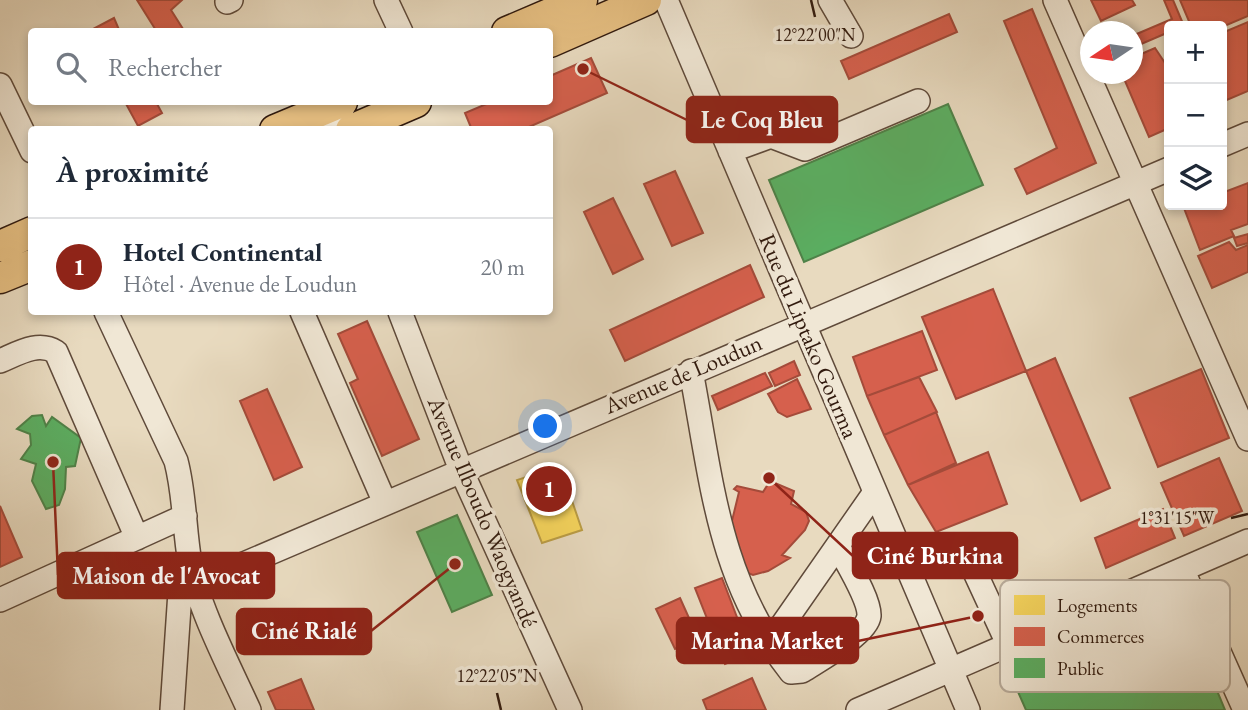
<!DOCTYPE html>
<html lang="fr">
<meta charset="utf-8">
<style>
body{margin:0;font-family:"EB Garamond",serif;background:#f2f2f3;color:#1f2937}
.controls{position:absolute;right:21px;top:21px;display:grid;overflow:hidden;border-radius:7px;box-shadow:0 4px 10px #0003}
.controls button{width:63px;height:63px;display:grid;place-items:center;padding:0;border:0;border-bottom:2px solid #e0e1e3;background:#fff;color:#1f2937;font:35px sans-serif}
.compass{position:absolute;left:1080px;top:21px;width:63px;height:63px;border-radius:50%;background:#fff;box-shadow:0 4px 10px #0003;rotate:257deg}
.you{position:absolute;left:546px;top:427px;width:24px;height:24px;margin:-18px;border:5px solid #fff;border-radius:50%;background:#1a73e8;box-shadow:0 0 0 10px #1a73e833}
.badge{display:grid;place-items:center;width:46px;height:46px;border-radius:50%;background:#8f2418;color:#fff;font-size:23px;font-weight:700}
.pin{position:absolute;translate:-50% -50%;border:4px solid #fff;box-shadow:0 2px 7px #0006}
.list{margin:0;padding:0;list-style:none}
h2{display:flex;justify-content:space-between;align-items:center;height:91px;margin:0;padding:0 28px;font-size:30px}
h2 small{font-size:23px;font-weight:400;color:#747a83}
.list li{display:grid;grid-template-columns:46px 1fr auto;gap:21px;align-items:center;box-sizing:border-box;height:98px;padding:0 28px;border-top:2px solid #e0e1e3}
.list b{display:block;font-size:26px;white-space:nowrap}
.list p{margin:0;font-size:23px;white-space:nowrap;color:#747a83}
.list em{font-size:23px;font-style:normal;color:#747a83}
.icon{flex:none;width:38px;height:38px;fill:none;stroke:currentColor;stroke-width:2;stroke-linecap:round;stroke-linejoin:round}
.map{position:relative;flex:none;width:1248px;height:710px;overflow:hidden}
.search{position:absolute;background:#fff;box-shadow:0 4px 10px #0003;left:28px;top:28px;width:525px;height:77px;display:flex;align-items:center;gap:18px;box-sizing:border-box;padding:0 24px;border-radius:7px;color:#747a83;font-size:26px}
.panel{position:absolute;background:#fff;box-shadow:0 4px 10px #0003;left:28px;top:126px;width:525px;height:189px;border-radius:7px}
.map>svg:first-child{display:block}
</style>
<div class="map">
<svg width="1248" height="710" viewBox="0 0 1248 710">
<rect width="100%" height="100%" fill="#e8dabf"/>
<filter id="stains"><feTurbulence type="fractalNoise" baseFrequency=".00286" numOctaves="4"/><feColorMatrix values="0 0 0 0 .2 0 0 0 0 .09 0 0 0 0 .02 0 0 0 .5 -.17"/></filter>
<radialGradient id="worn" r=".72"><stop offset=".6" stop-color="#630" stop-opacity="0"/><stop offset="1" stop-color="#630" stop-opacity=".3"/></radialGradient>
<path fill="#f6d55c" stroke="#bb9d45" stroke-width="2" d="M 560,466 L 582,530 L 542,543 L 517,480 Z"/>
<path fill="#d6604d" stroke="#a44b3a" stroke-width="2" d="M 137,0 L 182,0 L 171,10 L 183,29 L 157,32 Z
M 1091,0 L 1132,0 L 1135,5 L 1101,21 Z
M 1164,0 L 1173,0 L 1184,26 L 1169,26 L 1169,32 L 1132,48 L 1132,36 L 1172,19 Z
M 1180,0 L 1248,0 L 1248,16 L 1222,27 L 1191,26 Z
M 1032,9 L 1096,163 L 1027,194 L 1015,169 L 1057,148 L 1004,21 Z
M 949,14 L 957,32 L 849,79 L 841,61 Z
M 114,18 L 120,32 L 89,32 L 89,31 Z
M 1248,22 L 1248,91 L 1222,102 L 1222,33 Z
M 1155,48 L 1169,69 L 1169,128 L 1149,137 L 1122,74 L 1132,74 L 1132,58 Z
M 591,58 L 607,93 L 522,130 L 472,130 L 465,113 L 491,102 L 550,102 L 550,76 Z
M 125,102 L 156,102 L 162,113 L 138,126 Z
M 675,171 L 703,233 L 672,246 L 644,184 Z
M 1248,183 L 1248,224 L 1231,230 L 1234,236 L 1200,250 L 1184,208 L 1193,205 L 1222,205 L 1222,193 Z
M 613,198 L 643,259 L 613,274 L 584,212 Z
M 1248,234 L 1248,243 L 1237,246 L 1234,238 Z
M 1229,242 L 1236,250 L 1248,245 L 1248,272 L 1212,288 L 1198,256 Z
M 750,265 L 764,297 L 625,361 L 610,330 Z
M 993,289 L 1026,371 L 956,399 L 922,317 Z
M 367,321 L 419,439 L 382,456 L 350,383 L 358,379 L 338,334 Z
M 922,331 L 937,370 L 867,396 L 853,357 Z
M 1055,358 L 1110,488 L 1081,501 L 1026,371 Z
M 794,361 L 800,375 L 775,386 L 769,373 Z
M 1201,369 L 1229,438 L 1158,467 L 1130,398 Z
M 765,373 L 772,386 L 718,410 L 712,396 Z
M 919,377 L 937,412 L 884,435 L 867,396 Z
M 797,379 L 811,409 L 787,417 L 778,412 L 768,394 Z
M 267,389 L 302,467 L 274,480 L 240,401 Z
M 936,412 L 956,463 L 908,485 L 884,435 Z
M 988,452 L 1007,504 L 936,532 L 908,485 Z
M 1219,458 L 1242,511 L 1184,536 L 1161,483 Z
M 770,481 L 794,491 L 791,504 L 806,512 L 809,521 L 805,530 L 782,555 L 790,558 L 768,571 L 753,575 L 740,570 L 730,529 L 739,492 L 734,489 L 737,486 L 763,492 Z
M 0,506 L 22,557 L 0,567 Z
M 1163,509 L 1175,538 L 1106,568 L 1095,538 Z
M 722,578 L 751,654 L 725,664 L 695,588 Z
M 680,598 L 698,638 L 675,649 L 656,609 Z
M 699,643 L 702,650 L 680,659 L 677,652 Z
M 752,678 L 766,710 L 707,710 L 703,700 Z
M 301,679 L 314,710 L 276,710 L 268,692 Z"/>
<path fill="#5aae61" stroke="#4e8248" stroke-width="2" d="M 948,104 L 983,185 L 804,262 L 769,180 Z
M 42,415 L 46,426 L 52,417 L 81,438 L 75,466 L 66,467 L 65,489 L 59,505 L 46,509 L 32,481 L 36,464 L 21,459 L 31,445 L 30,434 L 17,429 L 32,416 Z
M 457,515 L 492,595 L 452,612 L 417,532 Z
M 1185,613 L 1225,710 L 1026,710 L 1015,685 Z"/>
<g fill="none" stroke-linecap="round" stroke-linejoin="round">
<defs>
<path id="minor" d="M 386,0 L 401,32
M 666,0 L 968,710
M 830,0 L 851,36
M 1055,0 L 1248,439
M 227,2 L 231,0
M 0,85 L 32,151
M 333,130 L 345,102
M 1222,145 L 1248,134
M 730,151 L 771,136 L 805,149 L 918,101
M 106,312 L 176,461 C 185,495 184,529 190,563 C 198,607 230,668 249,710
M 302,312 L 385,503
M 400,312 L 461,470 L 570,710
M 0,361 C 19,353 38,341 56,352 L 137,538
M 691,371 C 712,481 718,580 791,672 L 802,671 C 817,661 867,634 869,616 C 870,599 846,562 838,546
M 903,559 L 943,547 L 959,546 L 967,555 L 1009,646
M 1183,571 L 1245,710
M 197,584 L 1169,169
M 0,600 L 185,516
M 769,644 L 875,492
M 172,710 L 180,592 L 191,566
M 858,710 L 1248,541"/>
<path id="major" d="M 507,32 L 582,0
M 550,42 L 646,0
M 275,130 L 342,102
M 351,130 L 416,102
M 0,246 L 32,232
M 0,278 L 32,265"/>
</defs>
<use href="#minor" stroke="#5f4a3a" stroke-width="26"/>
<use href="#major" stroke="#311a0e" stroke-width="33"/>
<use href="#minor" stroke="#f0e7d5" stroke-width="23"/>
<use href="#major" stroke="#e4bd80" stroke-width="30"/>
</g>
<path fill="none" stroke="#311a0e" stroke-width="2.5" d="M 811,0 L 815,17M 1231,518 L 1248,514M 497,693 L 501,710"/>
<g text-anchor="middle" stroke-width="7" stroke-linejoin="round" paint-order="stroke">
<g font-size="23" fill="#311a0e" stroke="#f0e7d5">
<text transform="translate(809 336) rotate(67)" y="8">Rue du Liptako Gourma</text>
<text transform="translate(683 374) rotate(-23)" y="8">Avenue de Loudun</text>
<text transform="translate(483 512) rotate(67)" y="8">Avenue Ilboudo Waogyandé</text>
</g>
</g>
<rect x="1000" y="580" width="230" height="112" rx="10" fill="#f0e7d5" stroke="#b7aa99" stroke-width="2"/>
<rect x="1014" y="595" width="31" height="20" fill="#f6d55c"/>
<rect x="1014" y="627" width="31" height="19" fill="#d6604d"/>
<rect x="1014" y="658" width="31" height="20" fill="#5aae61"/>
<g font-size="19" fill="#311a0e">
<text x="1057" y="612">Logements</text>
<text x="1057" y="643">Commerces</text>
<text x="1057" y="675">Public</text>
</g>
<g font-size="18" text-anchor="middle" fill="#311a0e" stroke="#f0e7d5" stroke-width="7" stroke-linejoin="round" paint-order="stroke">
<text x="815" y="41">12°22'00"N</text>
<text x="1177" y="524">1°31'15"W</text>
<text x="497" y="682">12°22'05"N</text>
</g>
<path fill="none" stroke="#8f2418" stroke-width="2.5" d="M583 69L687 120M769 478L853 556M53 462L58 575M455 564L371 631M978 616L858 641"/>
<g fill="#8f2418" stroke="#f0e7d5" stroke-width="2.5">
<circle cx="583" cy="69" r="7"/>
<circle cx="769" cy="478" r="7"/>
<circle cx="53" cy="462" r="7"/>
<circle cx="455" cy="564" r="7"/>
<circle cx="978" cy="616" r="7"/>
</g>
<g fill="#8f2418" stroke="#8f2418" stroke-width="2.5">
<rect x="687" y="97" width="150" height="45" rx="7"/>
<rect x="853" y="533" width="164" height="45" rx="7"/>
<rect x="58" y="553" width="216" height="45" rx="7"/>
<rect x="237" y="609" width="134" height="45" rx="7"/>
<rect x="677" y="618" width="181" height="45" rx="7"/>
</g>
<g font-size="24" text-anchor="middle" font-weight="bold" fill="#fff">
<text x="762" y="128">Le Coq Bleu</text>
<text x="935" y="564">Ciné Burkina</text>
<text x="166" y="584">Maison de l'Avocat</text>
<text x="304" y="639">Ciné Rialé</text>
<text x="767" y="649">Marina Market</text>
</g>
<rect width="100%" height="100%" filter="url(#stains)"/>
<rect width="100%" height="100%" fill="url(#worn)"/>
</svg>
<div class="controls">
<button>+</button>
<button>−</button>
<button><svg class="icon" aria-label="layers" viewBox="0 0 24 24"><path d="M12 4l9 5-9 5-9-5zM3 14l9 5 9-5"/></svg></button>
</div>
<svg class="compass" viewBox="-18 -18 36 36"><path d="M0-13l5 13h-10z" fill="#e53935"/><path d="M0 13l5-13h-10z" fill="#747a83"/></svg>
<div class="you"></div>
<div class="pin badge" style="left:549px;top:489px">1</div>
<div class="search"><svg class="icon" aria-label="search" viewBox="0 0 24 24"><circle cx="10" cy="10" r="6"/><path d="M15 15l6 6"/></svg>Rechercher</div>
<section class="panel">
<h2>À proximité<small></small></h2>
<ul class="list">
<li><span class="badge">1</span><div><b>Hotel Continental</b><p>Hôtel · Avenue de Loudun</p></div><em>20 m</em></li>
</ul>
</section>
</div>
